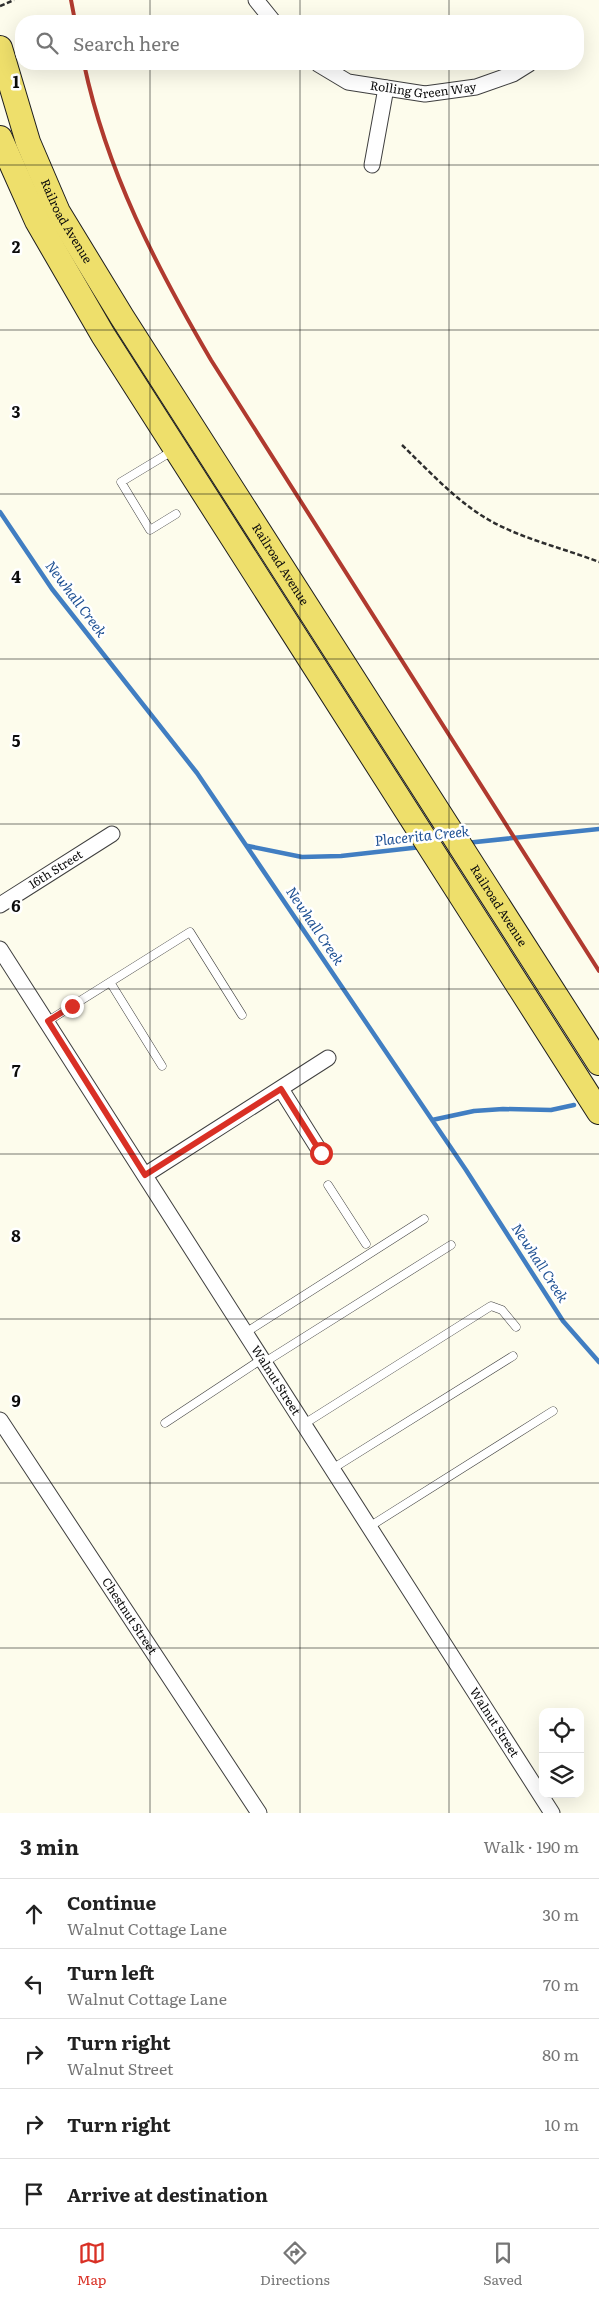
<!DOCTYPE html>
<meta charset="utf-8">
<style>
body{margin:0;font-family:Literata,serif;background:#f6f6f6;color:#222}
.controls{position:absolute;right:15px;bottom:15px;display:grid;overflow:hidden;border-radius:10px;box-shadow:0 5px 20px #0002}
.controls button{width:45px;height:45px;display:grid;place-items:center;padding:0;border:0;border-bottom:1px solid #e0e0e0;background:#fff;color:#222;font:25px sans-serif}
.stop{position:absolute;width:15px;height:15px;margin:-11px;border:4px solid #d93025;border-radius:50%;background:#fff}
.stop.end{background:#d93025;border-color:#fff;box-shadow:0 1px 5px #0008}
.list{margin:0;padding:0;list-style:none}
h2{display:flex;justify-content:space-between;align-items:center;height:65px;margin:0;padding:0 20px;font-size:21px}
h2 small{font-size:16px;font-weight:400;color:#767676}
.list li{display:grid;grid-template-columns:32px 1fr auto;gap:15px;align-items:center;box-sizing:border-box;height:70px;padding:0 20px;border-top:1px solid #e0e0e0}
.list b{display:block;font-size:19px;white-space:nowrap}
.list p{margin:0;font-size:16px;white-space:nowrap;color:#767676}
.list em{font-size:16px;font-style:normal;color:#767676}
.icon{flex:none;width:28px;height:28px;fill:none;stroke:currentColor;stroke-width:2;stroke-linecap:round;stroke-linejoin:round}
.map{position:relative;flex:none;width:599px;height:1813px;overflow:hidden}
.search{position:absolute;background:#fff;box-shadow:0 5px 20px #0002;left:15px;right:15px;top:15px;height:55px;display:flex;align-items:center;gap:12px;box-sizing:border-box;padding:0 18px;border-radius:20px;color:#767676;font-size:19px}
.sheet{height:415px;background:#fff}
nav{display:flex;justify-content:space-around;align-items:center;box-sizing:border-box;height:70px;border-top:1px solid #e0e0e0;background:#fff;font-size:14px;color:#767676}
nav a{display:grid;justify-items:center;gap:2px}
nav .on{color:#d93025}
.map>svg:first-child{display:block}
</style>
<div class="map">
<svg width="599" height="1813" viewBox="0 0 599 1813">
<rect width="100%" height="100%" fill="#fdfcec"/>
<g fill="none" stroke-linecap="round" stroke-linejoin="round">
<path stroke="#417ec2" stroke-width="4.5" d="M 0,512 L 52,589 L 197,773 L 466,1170 L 563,1321 L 599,1362
M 466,843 L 599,829
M 248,846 L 302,857 L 341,856 L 421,847
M 432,1120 L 474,1111 L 503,1109 L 551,1110 L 574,1105"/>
<defs>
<path id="service" d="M 174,450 L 121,482 L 150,530 L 176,514
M 110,982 L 162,1066
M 48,1021 L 190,932 L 242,1015
M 328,1185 L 366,1244
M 245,1333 L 424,1219
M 265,1362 L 451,1245
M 165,1423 L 262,1359
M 304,1424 L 491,1306 L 502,1310 L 516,1327
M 332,1469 L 513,1356
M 369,1527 L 553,1411"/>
<g id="minor">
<path d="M 256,0 L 273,21"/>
<path id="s1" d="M 318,64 L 348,82 L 425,94 L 476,87 L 513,74 L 529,64"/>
<path d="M 372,165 L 386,88"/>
<path id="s2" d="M 0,905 L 112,834"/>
<path id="s3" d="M 0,949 L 552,1813"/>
<path d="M 281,1089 L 321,1153"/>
<path d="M 145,1175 L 328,1058"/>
<path id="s4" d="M 0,1420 L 259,1813"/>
</g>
<g id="primary">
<path id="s5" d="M 0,48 L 28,142 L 58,212 L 122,317 L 599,1063"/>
<path d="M 0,138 L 37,221 L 103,335 L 599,1112"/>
</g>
</defs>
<use href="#service" stroke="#3f3f3f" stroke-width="9"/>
<use href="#minor" stroke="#3f3f3f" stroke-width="17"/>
<use href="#primary" stroke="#1d1d1d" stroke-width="26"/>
<path stroke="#2e2e2e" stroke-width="2.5" stroke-dasharray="5 2.5" stroke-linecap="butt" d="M 0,6 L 14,0
M 402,445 C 429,471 456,501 489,520 C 522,539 563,548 599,562"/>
<use href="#service" stroke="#fff" stroke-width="8"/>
<use href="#minor" stroke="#fff" stroke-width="15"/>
<use href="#primary" stroke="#eedf6b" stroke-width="24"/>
<path stroke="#b03a2f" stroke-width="4" d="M 71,0 L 75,21
M 84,64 C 107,172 156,266 211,360 L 599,971"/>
</g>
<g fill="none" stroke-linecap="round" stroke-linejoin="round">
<path stroke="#d93025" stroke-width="6" d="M 72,1006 L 48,1021 L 145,1175 L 281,1089 L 321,1153"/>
</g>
<path fill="none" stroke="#0c0c0c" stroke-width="1" stroke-opacity="0.55" d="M 150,0 L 150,21M 300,0 L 300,21M 449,0 L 449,21M 150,64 L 150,1813M 300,64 L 300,1813M 449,64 L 449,1813M 0,165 L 599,165M 0,330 L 599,330M 0,494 L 599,494M 0,659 L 599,659M 0,824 L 599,824M 0,989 L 599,989M 0,1154 L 599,1154M 0,1319 L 599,1319M 0,1483 L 599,1483M 0,1648 L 599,1648"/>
<g text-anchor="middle" stroke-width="5" stroke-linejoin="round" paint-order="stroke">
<g font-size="12" fill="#0c0c0c" stroke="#fff">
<text dy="4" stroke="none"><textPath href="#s1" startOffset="111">Rolling Green Way</textPath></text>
<text dy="4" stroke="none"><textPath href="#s5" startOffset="186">Railroad Avenue</textPath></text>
<text dy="4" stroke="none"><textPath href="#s5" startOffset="591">Railroad Avenue</textPath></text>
<text dy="4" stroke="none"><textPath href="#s2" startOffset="66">16th Street</textPath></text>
<text dy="4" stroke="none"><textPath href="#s5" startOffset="996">Railroad Avenue</textPath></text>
<text dy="4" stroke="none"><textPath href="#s3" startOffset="512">Walnut Street</textPath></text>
<text dy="4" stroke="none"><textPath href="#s4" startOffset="235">Chestnut Street</textPath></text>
<text dy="4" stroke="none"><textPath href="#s3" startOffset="918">Walnut Street</textPath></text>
</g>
<g font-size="14" font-style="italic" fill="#1f5193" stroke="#fff">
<text transform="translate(76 599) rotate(53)" y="5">Newhall Creek</text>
<text transform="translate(422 836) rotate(-6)" y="5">Placerita Creek</text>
<text transform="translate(315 926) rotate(56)" y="5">Newhall Creek</text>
<text transform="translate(540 1263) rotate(57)" y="5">Newhall Creek</text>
</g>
</g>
<g font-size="16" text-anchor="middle" font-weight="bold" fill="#0c0c0c" stroke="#fff" stroke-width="5" stroke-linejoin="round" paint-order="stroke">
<text x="16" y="88">1</text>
<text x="16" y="253">2</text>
<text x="16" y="418">3</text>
<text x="16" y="583">4</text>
<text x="16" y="747">5</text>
<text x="16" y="912">6</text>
<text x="16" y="1077">7</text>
<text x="16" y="1242">8</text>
<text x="16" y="1407">9</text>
</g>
</svg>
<div class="controls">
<button><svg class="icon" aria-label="locate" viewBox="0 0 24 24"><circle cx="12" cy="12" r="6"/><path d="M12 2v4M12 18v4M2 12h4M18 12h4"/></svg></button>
<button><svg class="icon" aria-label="layers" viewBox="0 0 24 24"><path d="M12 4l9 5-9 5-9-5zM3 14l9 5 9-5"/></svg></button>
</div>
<div class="stop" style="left:321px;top:1153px"></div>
<div class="stop end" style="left:72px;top:1006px"></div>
<div class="search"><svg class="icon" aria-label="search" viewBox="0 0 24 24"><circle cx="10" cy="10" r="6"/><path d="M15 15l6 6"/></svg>Search here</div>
</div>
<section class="sheet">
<h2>3 min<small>Walk · 190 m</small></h2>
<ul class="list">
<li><svg class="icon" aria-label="ahead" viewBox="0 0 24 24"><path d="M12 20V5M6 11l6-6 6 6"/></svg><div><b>Continue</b><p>Walnut Cottage Lane</p></div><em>30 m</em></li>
<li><svg class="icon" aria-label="left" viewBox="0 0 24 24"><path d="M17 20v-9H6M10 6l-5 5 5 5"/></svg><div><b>Turn left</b><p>Walnut Cottage Lane</p></div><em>70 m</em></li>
<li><svg class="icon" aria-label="right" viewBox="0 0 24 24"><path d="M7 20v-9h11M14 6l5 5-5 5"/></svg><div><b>Turn right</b><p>Walnut Street</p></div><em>80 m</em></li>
<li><svg class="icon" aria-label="right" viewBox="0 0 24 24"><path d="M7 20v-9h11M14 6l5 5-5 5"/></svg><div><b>Turn right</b></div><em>10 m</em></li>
<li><svg class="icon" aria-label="arrive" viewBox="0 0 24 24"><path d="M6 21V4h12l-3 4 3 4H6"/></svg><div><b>Arrive at destination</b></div></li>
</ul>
</section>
<nav>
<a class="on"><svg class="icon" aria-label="map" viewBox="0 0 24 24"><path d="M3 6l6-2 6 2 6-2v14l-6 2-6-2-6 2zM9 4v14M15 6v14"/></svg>Map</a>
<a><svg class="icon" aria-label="directions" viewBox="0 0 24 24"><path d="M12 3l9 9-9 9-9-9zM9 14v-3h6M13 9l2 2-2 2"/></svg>Directions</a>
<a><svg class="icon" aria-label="saved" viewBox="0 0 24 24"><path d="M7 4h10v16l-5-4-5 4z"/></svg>Saved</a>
</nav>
